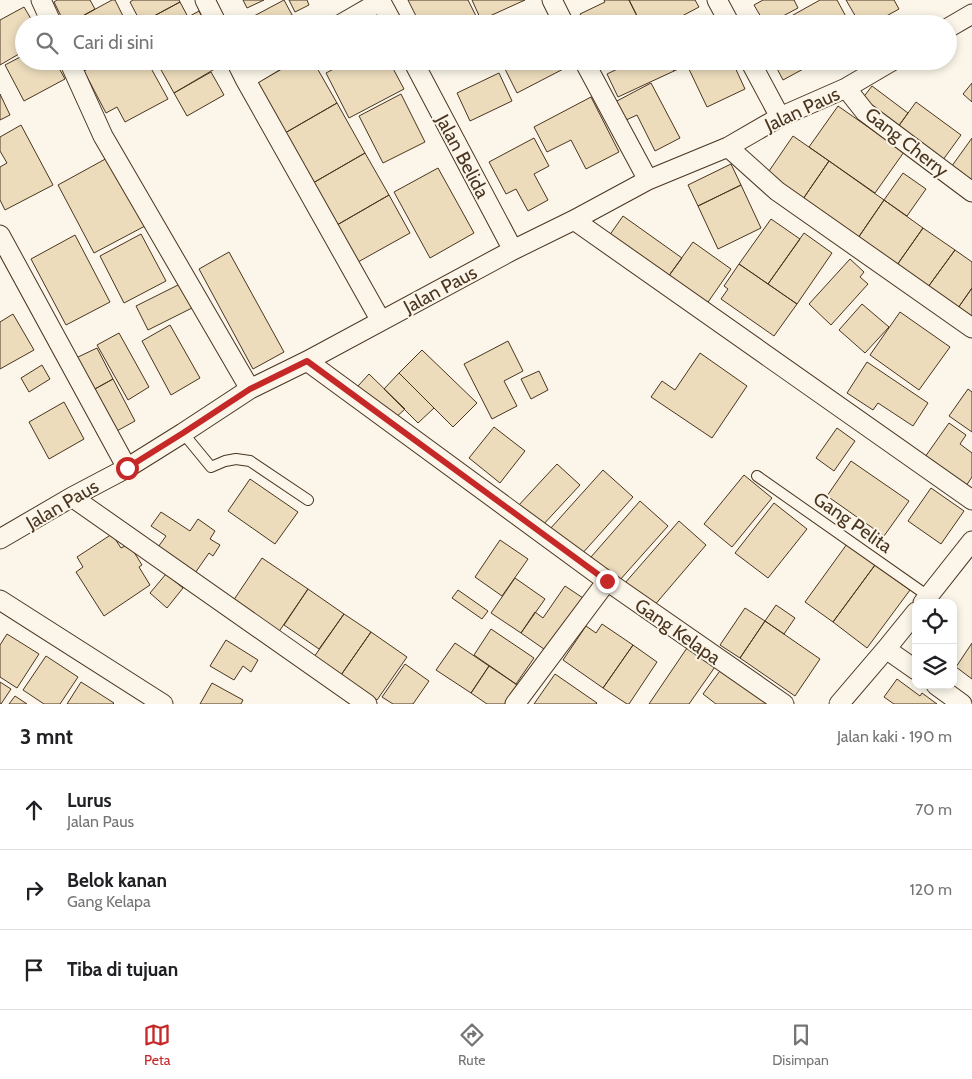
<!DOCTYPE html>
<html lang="id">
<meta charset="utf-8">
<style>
body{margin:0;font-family:Cabin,sans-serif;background:#f2f2f2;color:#202124}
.controls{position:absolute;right:15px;bottom:15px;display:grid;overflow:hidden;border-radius:10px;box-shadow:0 2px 8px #0003}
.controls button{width:45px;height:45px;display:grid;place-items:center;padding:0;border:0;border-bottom:1px solid #e0e0e0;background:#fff;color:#202124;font:25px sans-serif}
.stop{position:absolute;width:15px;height:15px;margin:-11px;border:4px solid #c62828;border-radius:50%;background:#fff}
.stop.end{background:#c62828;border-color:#fff;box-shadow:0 1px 5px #0008}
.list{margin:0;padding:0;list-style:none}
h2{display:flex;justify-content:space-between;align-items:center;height:65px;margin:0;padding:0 20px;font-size:21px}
h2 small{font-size:16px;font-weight:400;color:#757577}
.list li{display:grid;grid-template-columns:32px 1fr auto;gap:15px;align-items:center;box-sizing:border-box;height:80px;padding:0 20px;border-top:1px solid #e0e0e0}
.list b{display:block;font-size:19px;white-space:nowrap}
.list p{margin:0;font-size:16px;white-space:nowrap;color:#757577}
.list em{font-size:16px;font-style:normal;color:#757577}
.icon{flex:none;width:28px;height:28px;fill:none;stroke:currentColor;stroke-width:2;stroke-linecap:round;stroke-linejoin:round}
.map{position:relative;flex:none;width:972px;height:704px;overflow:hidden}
.search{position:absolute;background:#fff;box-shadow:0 2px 8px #0003;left:15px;right:15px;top:15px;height:55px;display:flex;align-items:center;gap:12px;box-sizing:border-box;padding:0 18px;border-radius:28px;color:#757577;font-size:19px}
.sheet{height:305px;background:#fff}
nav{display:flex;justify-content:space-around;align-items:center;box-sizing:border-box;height:70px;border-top:1px solid #e0e0e0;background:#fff;font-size:14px;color:#757577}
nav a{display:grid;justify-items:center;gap:2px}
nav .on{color:#c62828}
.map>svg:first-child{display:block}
</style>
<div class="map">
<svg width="972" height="704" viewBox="0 0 972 704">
<rect width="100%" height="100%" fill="#fbf6e9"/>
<path fill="#ecdcbc" stroke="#4a3520" d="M 57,0 L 90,0 L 95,9 L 68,24 L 65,24 L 54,2 Z
M 112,0 L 115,0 L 127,24 L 68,24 Z
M 133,0 L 179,0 L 180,2 L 141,23 L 130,2 Z
M 243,0 L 264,0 L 247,8 Z
M 284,0 L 297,24 L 239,24 Z
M 289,0 L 307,0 L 309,5 L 295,12 Z
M 408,0 L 468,0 L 480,24 L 420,24 Z
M 472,0 L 525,0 L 481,20 Z
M 604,0 L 629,0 L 641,24 L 585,24 L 580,14 L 605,2 Z
M 629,0 L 695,0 L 699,7 L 667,24 L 641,24 Z
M 763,0 L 794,0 L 798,8 L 768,24 L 765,24 L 754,5 Z
M 820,0 L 837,0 L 850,24 L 777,24 Z
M 846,0 L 894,0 L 899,9 L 872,24 L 860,24 Z
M 180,2 L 188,17 L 174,24 L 141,24 L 141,23 Z
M 24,7 L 34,24 L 24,24 L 24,51 L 0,65 L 0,20 Z
M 199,11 L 206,24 L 182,24 L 181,21 Z
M 24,55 L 24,61 L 55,61 L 65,79 L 24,101 L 5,65 Z
M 79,61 L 101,61 L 84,71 Z
M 101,61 L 147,61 L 168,99 L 125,122 L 117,107 L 106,113 L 84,71 Z
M 172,61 L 215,61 L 218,67 L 174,93 L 160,68 Z
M 296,61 L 313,61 L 337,103 L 285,133 L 257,83 Z
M 349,61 L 389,61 L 404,89 L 349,118 L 326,73 Z
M 501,61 L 569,61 L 571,65 L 517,93 Z
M 634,61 L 670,61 L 674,71 L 618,97 L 607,74 Z
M 670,61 L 732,61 L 745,89 L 707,107 L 687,65 L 674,71 Z
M 773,61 L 818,61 L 783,80 Z
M 211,72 L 224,95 L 187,116 L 174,93 Z
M 499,73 L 512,101 L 470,121 L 457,93 Z
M 651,83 L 680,138 L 655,151 L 637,115 L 624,121 L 615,102 Z
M 972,83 L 972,102 L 963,94 Z
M 872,86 L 908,113 L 895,131 L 859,103 Z
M 0,94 L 10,115 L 0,120 Z
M 401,94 L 425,142 L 383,163 L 359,116 Z
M 591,97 L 619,152 L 586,169 L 571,140 L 547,152 L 534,127 Z
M 916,102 L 961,135 L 940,164 L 895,131 Z
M 337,103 L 365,153 L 313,183 L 285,133 Z
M 838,106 L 904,152 L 875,193 L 809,147 Z
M 21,125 L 53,185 L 5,210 L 0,200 L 0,167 L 7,163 L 0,151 L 0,137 Z
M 793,136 L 829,161 L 803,199 L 767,174 Z
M 534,138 L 549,166 L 534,174 L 548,200 L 528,211 L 516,189 L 506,194 L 489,162 Z
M 972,138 L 972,186 L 949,170 Z
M 365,153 L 389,195 L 337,225 L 313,183 Z
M 109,157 L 145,226 L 94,253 L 58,185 Z
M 829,161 L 884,200 L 858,238 L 803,199 Z
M 731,164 L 741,185 L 698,206 L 688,185 Z
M 438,168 L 474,233 L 430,258 L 394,192 Z
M 903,173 L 926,189 L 907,216 L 884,200 Z
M 741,185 L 761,228 L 718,249 L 698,206 Z
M 389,195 L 410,233 L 358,262 L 337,225 Z
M 884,200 L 923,228 L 897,265 L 858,238 Z
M 623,216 L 682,258 L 668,277 L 609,236 Z
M 771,219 L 800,239 L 768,284 L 739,264 Z
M 923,228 L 955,250 L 928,287 L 897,265 Z
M 804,233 L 832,253 L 797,304 L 768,284 Z
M 141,234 L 166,281 L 124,303 L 100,256 Z
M 75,235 L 110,302 L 66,325 L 31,259 Z
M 693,242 L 731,269 L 706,305 L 668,277 Z
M 955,250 L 972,262 L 972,288 L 958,308 L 928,287 Z
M 229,252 L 284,352 L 253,369 L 199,269 Z
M 850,259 L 864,272 L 860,277 L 868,284 L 831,325 L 809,304 Z
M 739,264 L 797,304 L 774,336 L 721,299 L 728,289 L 724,286 Z
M 180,284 L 192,308 L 148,330 L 136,306 Z
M 972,288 L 972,318 L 958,308 Z
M 862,304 L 889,327 L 865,353 L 839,330 Z
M 900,312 L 950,347 L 919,390 L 870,355 Z
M 13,314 L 34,350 L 0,369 L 0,322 Z
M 170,325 L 200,378 L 171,395 L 142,341 Z
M 119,333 L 149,387 L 128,400 L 97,345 Z
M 508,341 L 523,371 L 504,381 L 517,406 L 492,419 L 464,364 Z
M 97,348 L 113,379 L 93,390 L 76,358 Z
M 422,350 L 477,403 L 453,427 L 399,373 Z
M 700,353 L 747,386 L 712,438 L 651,397 L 662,381 L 675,390 Z
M 867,362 L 928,403 L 913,426 L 878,403 L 873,410 L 847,393 Z
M 42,365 L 50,379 L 29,392 L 21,378 Z
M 539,371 L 548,390 L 531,399 L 521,379 Z
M 399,373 L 434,408 L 418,423 L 384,389 Z
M 369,374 L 405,409 L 393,420 L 358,386 Z
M 113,379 L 135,421 L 115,432 L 93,390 Z
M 968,389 L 972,392 L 972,432 L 949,416 Z
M 64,402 L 84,439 L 49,459 L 29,422 Z
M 949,423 L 966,435 L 960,444 L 972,453 L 972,477 L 966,486 L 925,457 Z
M 494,427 L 525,451 L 500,483 L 469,458 Z
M 837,428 L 855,441 L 834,471 L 816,458 Z
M 851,461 L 909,501 L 884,536 L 827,496 Z
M 557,464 L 580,485 L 541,527 L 518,506 Z
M 603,470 L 633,497 L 580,556 L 550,529 Z
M 744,475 L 772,498 L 732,547 L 704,524 Z
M 250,479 L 298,512 L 275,544 L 228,511 Z
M 931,488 L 964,511 L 941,544 L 908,521 Z
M 640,501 L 668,526 L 619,581 L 591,557 Z
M 774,503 L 807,529 L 768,578 L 735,553 Z
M 161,512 L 190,531 L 198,519 L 215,531 L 210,539 L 220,545 L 213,556 L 209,553 L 193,576 L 156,550 L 166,536 L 151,526 Z
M 679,521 L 706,545 L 653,607 L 625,583 Z
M 112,534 L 121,548 L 129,544 L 142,565 L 139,567 L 150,585 L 104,616 L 76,572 L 83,567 L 77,557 Z
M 500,540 L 528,559 L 502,596 L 475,577 Z
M 847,544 L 875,565 L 833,622 L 805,602 Z
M 262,558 L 308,589 L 278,633 L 233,601 Z
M 875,565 L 910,590 L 867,648 L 833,622 Z
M 166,574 L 183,588 L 167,608 L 150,593 Z
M 515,578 L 545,599 L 521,633 L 491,613 Z
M 565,586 L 583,598 L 551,654 L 521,633 L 535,612 L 543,618 Z
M 308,589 L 344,614 L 319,649 L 284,625 Z
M 458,590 L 488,611 L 482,619 L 452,598 Z
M 776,605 L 795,618 L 784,634 L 765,621 Z
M 745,608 L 765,621 L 740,658 L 720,645 Z
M 344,614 L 371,632 L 341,675 L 314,657 Z
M 765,621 L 820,659 L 795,696 L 740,658 Z
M 602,624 L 633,645 L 603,688 L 563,660 L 586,626 L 596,633 Z
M 491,629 L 534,658 L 516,684 L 474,655 Z
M 371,632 L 407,657 L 377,700 L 341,675 Z
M 7,634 L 39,654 L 17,688 L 0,677 L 0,645 Z
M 226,640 L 258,660 L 251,672 L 243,666 L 234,680 L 210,666 Z
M 455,643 L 489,666 L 471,693 L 436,670 Z
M 972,643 L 972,679 L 956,667 Z
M 633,645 L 657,662 L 629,704 L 627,704 L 603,688 Z
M 689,645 L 717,664 L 689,704 L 649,704 Z
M 46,656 L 78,677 L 60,704 L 44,704 L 23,690 Z
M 405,664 L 429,681 L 413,704 L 393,704 L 382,697 Z
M 725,664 L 772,697 L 767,704 L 716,704 L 703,694 Z
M 489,666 L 523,689 L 513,704 L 487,704 L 471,693 Z
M 555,674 L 597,703 L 596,704 L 534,704 Z
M 897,679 L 920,696 L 922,693 L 937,704 L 894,704 L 884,697 Z
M 0,682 L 11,689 L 1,704 L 0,704 Z
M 81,682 L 114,703 L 113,704 L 67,704 Z
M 212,683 L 243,700 L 241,704 L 200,704 Z
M 15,696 L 27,704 L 9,704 Z"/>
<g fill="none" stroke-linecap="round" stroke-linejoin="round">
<defs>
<path id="service" d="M 183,433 L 211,467 L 225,461 L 236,459 L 250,461 L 308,500
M 757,476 L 928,596"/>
<path id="minor" d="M 41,0 L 52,24
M 205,0 L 217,24
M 380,0 L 393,24
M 552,0 L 564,24
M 717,0 L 730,24
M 341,24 L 381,1
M 948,28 L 972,14
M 69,61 L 103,136 L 250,389
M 236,61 L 245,79 L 381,321
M 413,61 L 513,250
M 584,61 L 648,180
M 750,61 L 780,117
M 245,79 L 275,61
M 846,88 L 865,112 L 972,192
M 728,147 L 777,191 L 972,328
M 574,220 L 972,500
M 0,235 L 127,468
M 307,361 L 607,581 L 784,704
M 72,497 L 367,704
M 0,539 L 72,497 L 127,468 L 183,433 L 250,389 L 307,361 L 513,250 L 574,220 L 648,180 L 728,147 L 780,117 L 846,88 L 892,61
M 0,600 L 163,704
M 923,603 L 972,541
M 886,649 L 916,670
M 936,685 L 962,704
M 515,704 L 607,581
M 839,704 L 886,649 L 916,612"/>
</defs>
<use href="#service" stroke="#4a3520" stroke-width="12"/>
<use href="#minor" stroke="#4a3520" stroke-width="21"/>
<use href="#service" stroke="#fbf6e9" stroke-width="10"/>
<use href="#minor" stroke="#fbf6e9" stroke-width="19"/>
</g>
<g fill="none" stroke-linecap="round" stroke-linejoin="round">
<path stroke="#c62828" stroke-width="6" d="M 127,468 L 183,433 L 250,389 L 307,361 L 607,581"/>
</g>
<g text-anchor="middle" stroke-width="4" stroke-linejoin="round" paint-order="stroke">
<g font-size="19" fill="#4a3520" stroke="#fbf6e9">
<text transform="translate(802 109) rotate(-25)" y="7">Jalan Paus</text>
<text transform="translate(907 142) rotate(38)" y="7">Gang Cherry</text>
<text transform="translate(463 156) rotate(62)" y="7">Jalan Belida</text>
<text transform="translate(440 289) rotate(-28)" y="7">Jalan Paus</text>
<text transform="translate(62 504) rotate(-30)" y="7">Jalan Paus</text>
<text transform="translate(853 522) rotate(35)" y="7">Gang Pelita</text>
<text transform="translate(678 631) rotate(35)" y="7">Gang Kelapa</text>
</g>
</g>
</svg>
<div class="controls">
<button><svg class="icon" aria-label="locate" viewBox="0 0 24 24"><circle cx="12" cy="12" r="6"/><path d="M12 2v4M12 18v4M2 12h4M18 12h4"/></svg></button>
<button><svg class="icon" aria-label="layers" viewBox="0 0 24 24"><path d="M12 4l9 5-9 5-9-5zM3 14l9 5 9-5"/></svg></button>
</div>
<div class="stop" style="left:127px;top:468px"></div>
<div class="stop end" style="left:607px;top:581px"></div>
<div class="search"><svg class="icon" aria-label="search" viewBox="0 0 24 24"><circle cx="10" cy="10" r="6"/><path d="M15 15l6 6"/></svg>Cari di sini</div>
</div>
<section class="sheet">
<h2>3 mnt<small>Jalan kaki · 190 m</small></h2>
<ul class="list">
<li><svg class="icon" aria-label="ahead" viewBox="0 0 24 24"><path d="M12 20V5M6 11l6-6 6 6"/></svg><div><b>Lurus</b><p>Jalan Paus</p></div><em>70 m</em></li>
<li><svg class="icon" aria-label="right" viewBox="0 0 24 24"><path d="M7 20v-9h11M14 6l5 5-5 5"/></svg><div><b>Belok kanan</b><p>Gang Kelapa</p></div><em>120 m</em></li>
<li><svg class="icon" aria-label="arrive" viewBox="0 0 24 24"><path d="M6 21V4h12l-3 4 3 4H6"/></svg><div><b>Tiba di tujuan</b></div></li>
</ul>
</section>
<nav>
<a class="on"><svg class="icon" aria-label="map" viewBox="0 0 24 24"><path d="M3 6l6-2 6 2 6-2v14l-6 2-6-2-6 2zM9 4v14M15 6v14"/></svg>Peta</a>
<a><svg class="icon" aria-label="directions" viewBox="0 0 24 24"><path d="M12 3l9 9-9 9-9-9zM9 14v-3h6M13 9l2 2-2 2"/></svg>Rute</a>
<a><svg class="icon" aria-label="saved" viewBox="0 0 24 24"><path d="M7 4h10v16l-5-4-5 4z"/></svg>Disimpan</a>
</nav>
